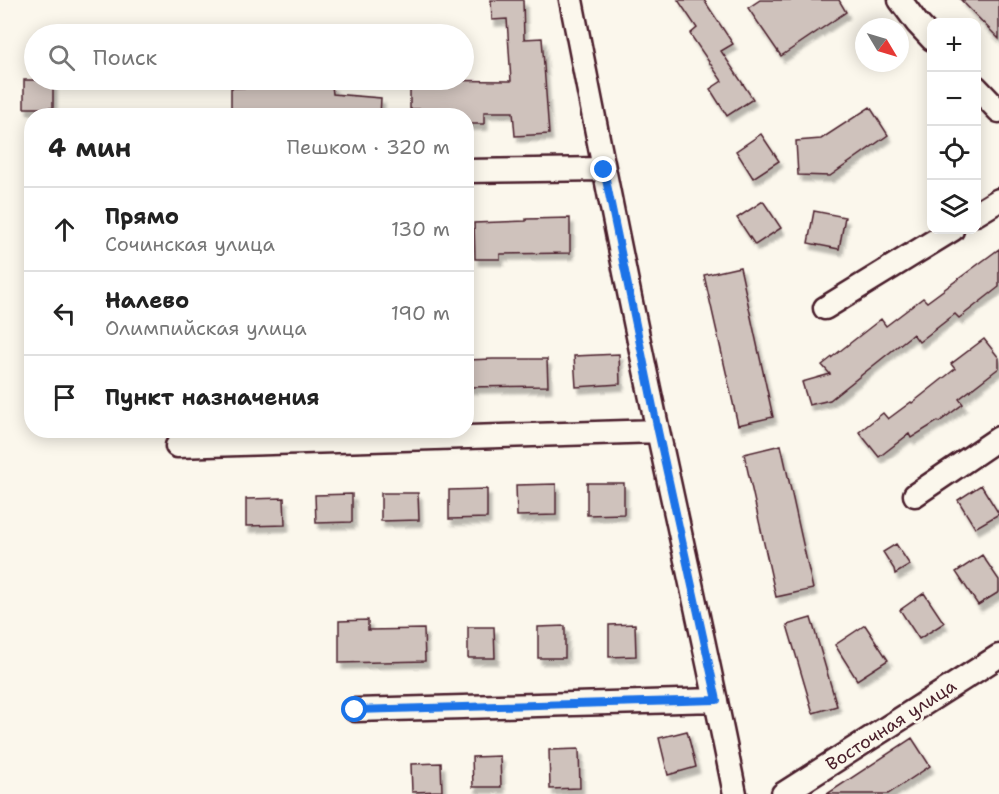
<!DOCTYPE html>
<html lang="ru">
<meta charset="utf-8">
<style>
body{margin:0;font-family:"Shantell Sans",sans-serif;background:#f6f6f6;color:#222}
.controls{position:absolute;right:18px;top:18px;display:grid;overflow:hidden;border-radius:12px;box-shadow:0 3px 15px #0003}
.controls button{width:54px;height:54px;display:grid;place-items:center;padding:0;border:0;border-bottom:2px solid #e0e0e0;background:#fff;color:#222;font:30px sans-serif}
.compass{position:absolute;left:855px;top:18px;width:54px;height:54px;border-radius:50%;background:#fff;box-shadow:0 3px 15px #0003;rotate:128deg}
.stop{position:absolute;width:18px;height:18px;margin:-14px;border:4px solid #1a73e8;border-radius:50%;background:#fff}
.stop.end{background:#1a73e8;border-color:#fff;box-shadow:0 2px 6px #0008}
.list{margin:0;padding:0;list-style:none}
h2{display:flex;justify-content:space-between;align-items:center;height:78px;margin:0;padding:0 24px;font-size:26px}
h2 small{font-size:20px;font-weight:400;color:#767676}
.list li{display:grid;grid-template-columns:39px 1fr auto;gap:18px;align-items:center;box-sizing:border-box;height:84px;padding:0 24px;border-top:2px solid #e0e0e0}
.list b{display:block;font-size:22px;white-space:nowrap}
.list p{margin:0;font-size:20px;white-space:nowrap;color:#767676}
.list em{font-size:20px;font-style:normal;color:#767676}
.icon{flex:none;width:33px;height:33px;fill:none;stroke:currentColor;stroke-width:2;stroke-linecap:round;stroke-linejoin:round}
.map{position:relative;flex:none;width:999px;height:794px;overflow:hidden}
.search{position:absolute;background:#fff;box-shadow:0 3px 15px #0003;left:24px;top:24px;width:450px;height:66px;display:flex;align-items:center;gap:15px;box-sizing:border-box;padding:0 21px;border-radius:33px;color:#767676;font-size:22px}
.panel{position:absolute;background:#fff;box-shadow:0 3px 15px #0003;left:24px;top:108px;width:450px;height:330px;border-radius:24px}
.map>svg:first-child{display:block}
</style>
<div class="map">
<svg width="999" height="794" viewBox="0 0 999 794">
<defs>
<filter id="shadow"><feDropShadow dx="3.5" dy="6" stdDeviation="1.5" flood-color="#0004"/></filter>
</defs>
<rect width="100%" height="100%" fill="#fbf7ec"/>
<filter id="ink" filterUnits="userSpaceOnUse"><feTurbulence type="fractalNoise" baseFrequency=".0167" numOctaves="2"/><feDisplacementMap in="SourceGraphic" scale="12" xChannelSelector="R" yChannelSelector="G"/><feConvolveMatrix kernelMatrix="1 2 1 2 8 2 1 2 1" color-interpolation-filters="sRGB"/></filter>
<g filter="url(#ink)">
<path fill="#cfc2bc" stroke="#4a1f2b" stroke-width="1.5" filter="url(#shadow)" d="M 491,0 L 523,0 L 524,39 L 542,38 L 549,134 L 515,136 L 513,112 L 484,112 L 484,124 L 466,124 L 466,116 L 457,116 L 457,109 L 410,109 L 410,80 L 511,81 L 507,19 L 492,20 Z
M 678,0 L 704,0 L 733,44 L 721,51 L 753,99 L 727,116 L 710,89 L 722,81 L 690,34 L 697,28 Z
M 760,0 L 839,0 L 846,12 L 781,56 L 748,8 Z
M 961,0 L 999,0 L 999,39 Z
M 24,80 L 53,80 L 53,108 L 24,108 Z
M 332,85 L 333,94 L 381,98 L 380,116 L 231,116 L 231,88 Z
M 870,107 L 888,135 L 830,176 L 798,175 L 796,141 L 821,139 Z
M 761,134 L 779,161 L 753,178 L 736,151 Z
M 763,201 L 781,228 L 755,245 L 737,218 Z
M 814,211 L 845,217 L 839,249 L 808,243 Z
M 570,218 L 570,253 L 500,254 L 500,259 L 475,259 L 474,223 L 526,221 L 526,219 Z
M 999,249 L 999,287 L 959,318 L 955,314 L 919,342 L 913,334 L 830,400 L 809,405 L 802,382 L 830,374 L 822,365 L 881,319 L 886,326 L 923,298 L 927,302 Z
M 740,267 L 773,417 L 738,425 L 704,275 Z
M 984,339 L 999,358 L 999,368 L 959,399 L 963,404 L 939,422 L 938,421 L 911,438 L 909,434 L 879,457 L 859,432 L 883,413 L 888,419 L 911,402 L 912,403 L 955,369 L 951,364 Z
M 619,354 L 620,384 L 576,387 L 574,356 Z
M 493,359 L 547,359 L 548,386 L 466,387 L 466,360 Z
M 781,445 L 813,589 L 776,597 L 744,454 Z
M 587,483 L 624,483 L 624,514 L 587,515 Z
M 556,484 L 556,515 L 517,516 L 516,485 Z
M 981,485 L 999,514 L 975,528 L 958,500 Z
M 487,489 L 487,518 L 449,519 L 449,490 Z
M 381,493 L 418,493 L 419,520 L 381,521 Z
M 352,494 L 352,522 L 316,523 L 315,495 Z
M 284,498 L 285,525 L 246,526 L 246,499 Z
M 896,544 L 910,565 L 895,574 L 894,569 L 883,552 Z
M 982,555 L 999,580 L 999,592 L 978,605 L 956,572 Z
M 924,593 L 944,623 L 919,639 L 900,610 Z
M 811,618 L 837,706 L 813,713 L 787,625 Z
M 368,620 L 368,630 L 424,629 L 425,661 L 339,663 L 339,621 Z
M 635,624 L 636,656 L 609,657 L 609,625 Z
M 865,625 L 888,660 L 857,680 L 835,645 Z
M 565,626 L 565,658 L 538,658 L 538,627 Z
M 468,627 L 494,627 L 495,658 L 468,658 Z
M 687,731 L 696,767 L 668,775 L 659,738 Z
M 912,738 L 930,766 L 888,794 L 827,794 Z
M 579,749 L 580,788 L 550,789 L 549,750 Z
M 500,756 L 501,787 L 473,787 L 472,757 Z
M 441,763 L 442,791 L 412,792 L 411,764 Z"/>
<g fill="none" stroke-linecap="round" stroke-linejoin="round">
<defs>
<path id="street" d="M 571,0 C 599,144 627,288 658,431 C 684,552 711,673 735,794
M 900,0 L 917,23 L 932,39
M 976,87 L 999,111
M 466,171 L 604,169
M 976,214 L 999,200
M 825,308 L 952,230
M 177,446 L 658,431
M 915,495 L 999,438
M 355,710 L 716,700
M 783,794 L 999,656"/>
</defs>
<use href="#street" stroke="#4a1f2b" stroke-width="27"/>
<use href="#street" stroke="#fbf7ec" stroke-width="22"/>
</g>
</g>
<g fill="none" stroke-linecap="round" stroke-linejoin="round" filter="url(#ink)">
<path stroke="#1a73e8" stroke-width="8" d="M 355,710 L 717,700 L 658,431 L 604,170"/>
</g>
<g text-anchor="middle" stroke-width="6" stroke-linejoin="round" paint-order="stroke">
<g font-size="18" fill="#4a1f2b" stroke="#fbf7ec">
<text transform="translate(891 725) rotate(-33)" y="6">Восточная улица</text>
</g>
</g>
</svg>
<div class="controls">
<button>+</button>
<button>−</button>
<button><svg class="icon" aria-label="locate" viewBox="0 0 24 24"><circle cx="12" cy="12" r="6"/><path d="M12 2v4M12 18v4M2 12h4M18 12h4"/></svg></button>
<button><svg class="icon" aria-label="layers" viewBox="0 0 24 24"><path d="M12 4l9 5-9 5-9-5zM3 14l9 5 9-5"/></svg></button>
</div>
<svg class="compass" viewBox="-18 -18 36 36"><path d="M0-13l5 13h-10z" fill="#e53935"/><path d="M0 13l5-13h-10z" fill="#767676"/></svg>
<div class="stop" style="left:355px;top:710px"></div>
<div class="stop end" style="left:604px;top:170px"></div>
<div class="search"><svg class="icon" aria-label="search" viewBox="0 0 24 24"><circle cx="10" cy="10" r="6"/><path d="M15 15l6 6"/></svg>Поиск</div>
<section class="panel">
<h2>4 мин<small>Пешком · 320 m</small></h2>
<ul class="list">
<li><svg class="icon" aria-label="ahead" viewBox="0 0 24 24"><path d="M12 20V5M6 11l6-6 6 6"/></svg><div><b>Прямо</b><p>Сочинская улица</p></div><em>130 m</em></li>
<li><svg class="icon" aria-label="left" viewBox="0 0 24 24"><path d="M17 20v-9H6M10 6l-5 5 5 5"/></svg><div><b>Налево</b><p>Олимпийская улица</p></div><em>190 m</em></li>
<li><svg class="icon" aria-label="arrive" viewBox="0 0 24 24"><path d="M6 21V4h12l-3 4 3 4H6"/></svg><div><b>Пункт назначения</b></div></li>
</ul>
</section>
</div>
